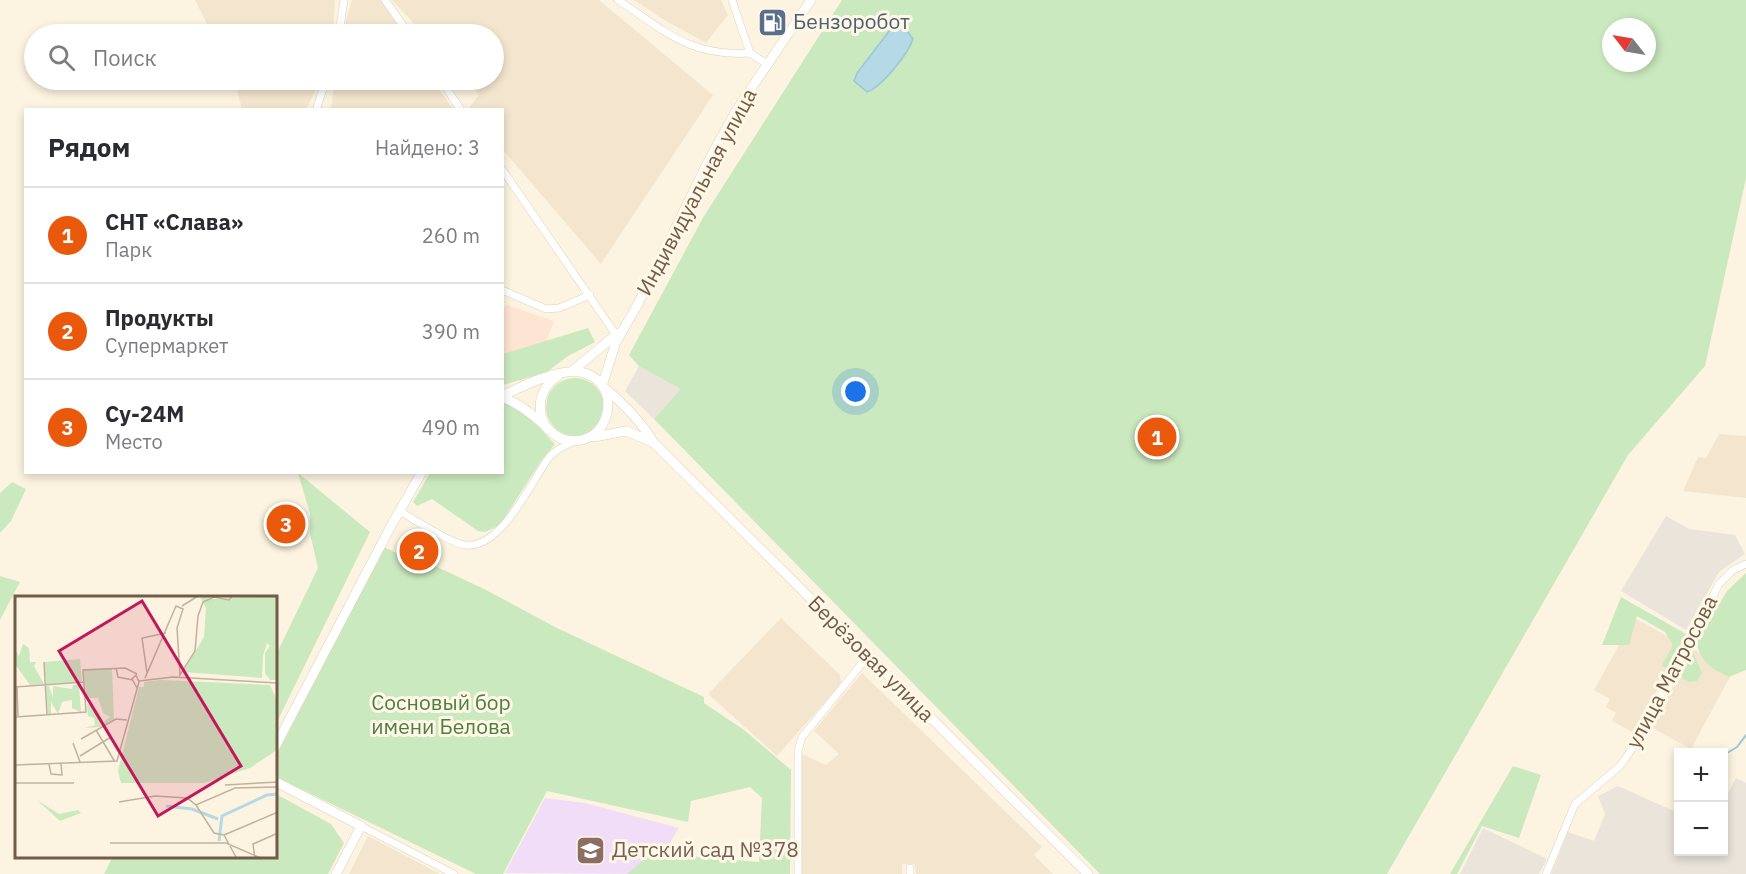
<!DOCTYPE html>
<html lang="ru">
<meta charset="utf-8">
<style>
body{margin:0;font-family:"IBM Plex Sans",sans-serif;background:#f2f2f3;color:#2b2b33}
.controls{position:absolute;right:18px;bottom:18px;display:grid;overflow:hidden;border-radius:0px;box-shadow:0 3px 9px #0003}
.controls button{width:54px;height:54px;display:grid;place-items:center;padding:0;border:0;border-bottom:2px solid #e1e1e2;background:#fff;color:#2b2b33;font:30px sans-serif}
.compass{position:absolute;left:1602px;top:18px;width:54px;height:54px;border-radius:50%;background:#fff;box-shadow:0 3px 9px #0003;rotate:301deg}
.you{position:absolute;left:856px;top:392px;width:21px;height:21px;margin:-15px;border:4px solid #fff;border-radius:50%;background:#1a73e8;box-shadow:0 0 0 9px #1a73e833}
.badge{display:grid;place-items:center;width:39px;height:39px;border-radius:50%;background:#ea580c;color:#fff;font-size:20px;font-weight:700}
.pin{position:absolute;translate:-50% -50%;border:3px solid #fff;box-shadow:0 2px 6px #0006}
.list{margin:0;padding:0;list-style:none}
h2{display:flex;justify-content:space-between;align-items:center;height:78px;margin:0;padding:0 24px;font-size:26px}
h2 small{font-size:20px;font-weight:400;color:#7c7c81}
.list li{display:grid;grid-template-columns:39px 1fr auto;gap:18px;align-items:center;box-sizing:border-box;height:96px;padding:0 24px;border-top:2px solid #e1e1e2}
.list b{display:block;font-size:22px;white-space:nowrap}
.list p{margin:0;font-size:20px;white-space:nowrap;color:#7c7c81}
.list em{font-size:20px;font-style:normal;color:#7c7c81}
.icon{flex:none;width:33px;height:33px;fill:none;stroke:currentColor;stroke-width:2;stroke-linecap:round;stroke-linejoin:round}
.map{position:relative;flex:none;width:1746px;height:874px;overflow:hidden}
.search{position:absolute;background:#fff;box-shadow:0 3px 9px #0003;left:24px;top:24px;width:480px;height:66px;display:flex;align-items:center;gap:15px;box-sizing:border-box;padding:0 21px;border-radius:33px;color:#7c7c81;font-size:22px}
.panel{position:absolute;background:#fff;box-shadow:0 3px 9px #0003;left:24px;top:108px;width:480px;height:366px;border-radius:0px}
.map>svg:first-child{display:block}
</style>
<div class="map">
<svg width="1746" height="874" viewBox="0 0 1746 874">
<rect width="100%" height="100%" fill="#fcf4e0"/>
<path fill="#f4e6ce" d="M 195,0 L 335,0 L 333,34 L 251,34 L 237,24 L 228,34 L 212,34 Z
M 352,0 L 382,0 L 404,34 L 342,34 Z
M 392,0 L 599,0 L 713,95 L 601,264 L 503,150 L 502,110 L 468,109 L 479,95 L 465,80 L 494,80 L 494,34 L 424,34 Z
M 634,0 L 721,0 L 728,15 L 706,43 L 666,21 Z
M 234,80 L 320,80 L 306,110 L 242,109 Z
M 335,80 L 433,80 L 453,109 L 331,109 Z
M 1719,434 L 1746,436 L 1746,498 L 1683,491 L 1698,457 L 1706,458 Z
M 781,618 L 840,675 L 841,684 L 777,756 L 708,694 Z
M 1634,618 L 1682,644 L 1634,733 L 1612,721 L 1616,713 L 1606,707 L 1610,699 L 1594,690 Z
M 1693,649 L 1733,671 L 1691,749 L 1651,727 Z
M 862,673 L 1042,847 L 1034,855 L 1053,874 L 916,874 L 915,864 L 902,864 L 902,874 L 802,874 L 802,754 L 826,765 L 839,754 L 814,731 Z
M 368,836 L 440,874 L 349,874 Z"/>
<path fill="#fde4d3" d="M 507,305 L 554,321 L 536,370 L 503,383 L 503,308 Z"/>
<path fill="#eae4db" d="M 639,366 L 682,389 L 654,419 L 625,391 Z
M 1666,516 L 1689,529 L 1735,535 L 1745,554 L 1719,572 L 1686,630 L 1621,591 Z
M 1736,778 L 1746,783 L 1746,874 L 1551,874 L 1568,832 L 1594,841 L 1605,814 L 1598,796 L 1618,786 L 1678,813 L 1678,852 L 1724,852 L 1724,801 Z
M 1483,828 L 1547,859 L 1539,874 L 1460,874 Z"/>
<path fill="#f1ddf8" d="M 545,798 L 585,803 L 679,828 L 651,874 L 505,873 Z"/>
<path fill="#cbe9bf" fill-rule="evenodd" d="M 842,0 L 1746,0 L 1746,178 L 1705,366 L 1628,455 L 1387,874 L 1100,874 L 654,419 L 681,389 L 639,366 L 629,355 L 704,216 ZM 1611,27 L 1647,27 L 1647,63 L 1611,63 Z
M 588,328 L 595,342 L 568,356 L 547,372 L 503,385 L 503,354 Z
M546 407a29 29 0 1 1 58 0a29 29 0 1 1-58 0Z
M 503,403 C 524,403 540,430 555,444 L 541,461 L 500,525 L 485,532 L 478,531 L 432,499 L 417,506 L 413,502 L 430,473 L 502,472 Z
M 298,473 L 370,532 L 276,724 L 276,655 L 318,568 L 310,534 L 310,514 Z
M 12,482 L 26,489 L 11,521 L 0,533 L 0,493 Z
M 384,547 L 426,567 L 433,565 L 486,590 L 555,627 L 704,697 L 704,703 L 744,730 L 791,770 L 790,874 L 627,874 L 651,853 L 759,862 L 762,798 L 750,787 L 691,801 L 688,822 L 547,791 L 503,874 L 476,874 L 276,777 L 276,756 Z
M 1746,573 L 1746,670 L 1729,677 C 1710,667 1702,664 1696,642 L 1727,591 Z
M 0,576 L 20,582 L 0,620 Z
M 1621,597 L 1686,634 L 1667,669 L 1662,665 L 1673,645 L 1665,632 L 1637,616 L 1629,645 L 1602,645 Z
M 1689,651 L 1694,654 L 1702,673 L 1697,681 L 1689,682 L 1683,679 L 1679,669 Z
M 1513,766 L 1541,775 L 1519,838 L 1482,826 L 1457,874 L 1450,874 Z
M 276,794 L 331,824 L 344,843 L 328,874 L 104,874 L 112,858 L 276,858 Z"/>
<path fill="#b5d9e5" stroke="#9bc7d7" stroke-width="1.5" d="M 898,27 L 908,32 L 913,39 C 908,54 882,87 867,92 L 854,81 L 857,73 L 890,30 Z"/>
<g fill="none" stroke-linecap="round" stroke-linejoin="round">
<path stroke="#9bc7d7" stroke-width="2" d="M 1724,755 L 1737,747 L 1746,735"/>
<defs>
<path id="street" d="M 385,0 L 409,34
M 618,0 C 665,31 690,57 750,53 L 732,0
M 339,34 L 344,0
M 750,53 L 767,64
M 441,80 L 461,110
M 316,110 L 326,80
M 502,169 L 616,335
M 502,290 L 546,309 L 559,308 L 590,295
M 399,511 C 416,520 449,543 466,545 C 502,549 532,480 550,456 L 559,449 L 574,441
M 361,826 L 454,874
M 798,874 L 798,751 L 802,737 L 868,656
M 910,874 L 910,868
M 1546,874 L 1575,804 L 1620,766 L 1634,746 L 1719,584 L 1733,570 L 1746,564"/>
<path id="secondary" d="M 571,372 L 618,333
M 602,386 C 622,402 640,420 654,443 L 1088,874
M 602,386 L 616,342 L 638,304 L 709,160 L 736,111 L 811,0
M 502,396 C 522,386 559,368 580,372 C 625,380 612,449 566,440 C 556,438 551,431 544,425 C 531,413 518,403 502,397
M 544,423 C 536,405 541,387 558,376
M 594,437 L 626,431 L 652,442
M 276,745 L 391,526 L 422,472
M 276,782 L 361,826 L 336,874"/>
</defs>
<use href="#street" stroke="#e0d1bc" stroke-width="8"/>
<use href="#secondary" stroke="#e2d0b7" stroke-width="10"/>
<use href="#street" stroke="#fff" stroke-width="7"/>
<use href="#secondary" stroke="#fff" stroke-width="9"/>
</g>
<defs>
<symbol id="fuel-square" viewBox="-11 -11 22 22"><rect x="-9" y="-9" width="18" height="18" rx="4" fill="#5c6f8a" stroke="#fff8e6"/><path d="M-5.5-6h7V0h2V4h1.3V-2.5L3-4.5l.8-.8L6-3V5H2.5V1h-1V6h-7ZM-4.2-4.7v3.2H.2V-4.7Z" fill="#fff"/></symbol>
<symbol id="school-square" viewBox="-11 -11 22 22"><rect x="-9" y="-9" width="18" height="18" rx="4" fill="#8d6e63" stroke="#fff8e6"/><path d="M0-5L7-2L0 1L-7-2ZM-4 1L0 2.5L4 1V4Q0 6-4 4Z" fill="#fff"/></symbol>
</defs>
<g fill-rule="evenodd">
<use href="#fuel-square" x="756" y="6" width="33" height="33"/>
<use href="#school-square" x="574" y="834" width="33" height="33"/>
</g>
<g text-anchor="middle" stroke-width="6" stroke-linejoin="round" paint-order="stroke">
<g font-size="21" fill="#4e5e75" stroke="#fff8e6" text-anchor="start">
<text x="793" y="29">Бензоробот</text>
</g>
<g font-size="21" fill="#725b47" stroke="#fff8e6">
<text transform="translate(697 192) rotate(-62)" y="7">Индивидуальная улица</text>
<text transform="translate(871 659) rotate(45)" y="7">Берёзовая улица</text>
<text transform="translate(1672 672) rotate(-62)" y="7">улица Матросова</text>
</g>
<g font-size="21" fill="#4e7e42" stroke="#fff8e6">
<text x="441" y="710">Сосновый бор<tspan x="441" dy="24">имени Белова</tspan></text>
</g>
<g font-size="21" fill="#785e54" stroke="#fff8e6" text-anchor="start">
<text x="612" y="857">Детский сад №378</text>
</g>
</g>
<g transform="translate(15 596)">
<rect width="262" height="262" fill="#fcf4e0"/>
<path d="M 199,0 L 192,3 L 262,0 L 262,84 L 255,84 L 250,77 L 250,57 L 255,50 L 252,47 L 248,60 L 247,82 L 168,76 L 189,41 L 191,12 L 185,1 ZM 8,48 L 14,52 L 15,66 L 21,66 L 19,70 L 29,88 L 15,89 L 0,68 L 0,53 L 4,60 ZM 65,63 L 67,86 L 31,88 L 29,66 ZM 97,72 L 99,124 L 86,131 L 70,132 L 80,129 L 79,122 L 73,120 L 72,107 L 83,115 L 88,126 L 95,121 L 88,117 L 83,102 L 71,102 L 69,74 ZM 146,84 L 255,89 L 263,107 L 262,154 L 235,172 L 189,187 L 106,187 L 103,175 L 124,91 L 129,91 L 129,86 ZM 64,88 L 66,116 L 57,112 L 57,104 L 47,106 L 43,118 L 36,106 L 36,118 L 33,118 L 31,90 L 34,90 L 38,102 L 38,90 L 57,93 L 58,89 ZM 22,204 L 44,218 L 63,214 L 66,217 L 45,225 Z" fill="#cbe9bf"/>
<path fill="none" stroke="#b5d9e5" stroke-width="3" d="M 151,210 L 177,213 L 203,223M 204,245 L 207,220 L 252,199 L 263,198"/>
<path fill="none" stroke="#c1b29e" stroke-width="1.5" d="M 167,10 L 183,0M 29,66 L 32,119M 101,72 L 103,81 L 118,84M 132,77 L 127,42 L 151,37M 130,82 L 161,10 L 168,13 L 162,32 L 165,79 L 180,55 L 183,20 L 188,6 L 199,1 L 214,4 L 217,0M 124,85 L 158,81 L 263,87M 2,90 L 3,121M 0,91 L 69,86M 0,121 L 71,116 L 68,74 L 110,72 L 122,78M 81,134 L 100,166M 66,143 L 101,123 L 112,124M 58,147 L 65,166M 65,160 L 96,141M 34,168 L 36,178 L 47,179 L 46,168M 0,169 L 102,165 L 124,86 L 121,79 L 117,83 L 122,92M 0,187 L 59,187M 210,189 L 263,186M 175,204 L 181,209 L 220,192 L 263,191M 104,206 L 140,200 L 172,202 L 181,209 L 199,237 L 209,239M 209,239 L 263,216M 209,239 L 222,263M 95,247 L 211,247 L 248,263M 240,263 L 238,248 L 263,237"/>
<path fill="#c2185b" fill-opacity="0.15" stroke="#c2185b" stroke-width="3" d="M 127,5 L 226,170 L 143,220 L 44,55 Z"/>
<rect width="262" height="262" fill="none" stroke="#725b47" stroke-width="3"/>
</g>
</svg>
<div class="controls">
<button>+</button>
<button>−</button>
</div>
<svg class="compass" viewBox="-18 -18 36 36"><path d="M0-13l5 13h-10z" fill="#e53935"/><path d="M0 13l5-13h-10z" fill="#7c7c81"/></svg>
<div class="you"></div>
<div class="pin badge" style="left:1157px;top:437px">1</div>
<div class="pin badge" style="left:419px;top:551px">2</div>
<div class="pin badge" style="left:286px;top:524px">3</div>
<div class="search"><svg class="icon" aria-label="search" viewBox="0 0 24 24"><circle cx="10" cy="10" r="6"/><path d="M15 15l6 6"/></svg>Поиск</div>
<section class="panel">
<h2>Рядом<small>Найдено: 3</small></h2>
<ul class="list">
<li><span class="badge">1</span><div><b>СНТ «Слава»</b><p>Парк</p></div><em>260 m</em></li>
<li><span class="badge">2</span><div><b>Продукты</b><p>Супермаркет</p></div><em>390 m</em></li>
<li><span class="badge">3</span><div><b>Су-24М</b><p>Место</p></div><em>490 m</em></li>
</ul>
</section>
</div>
